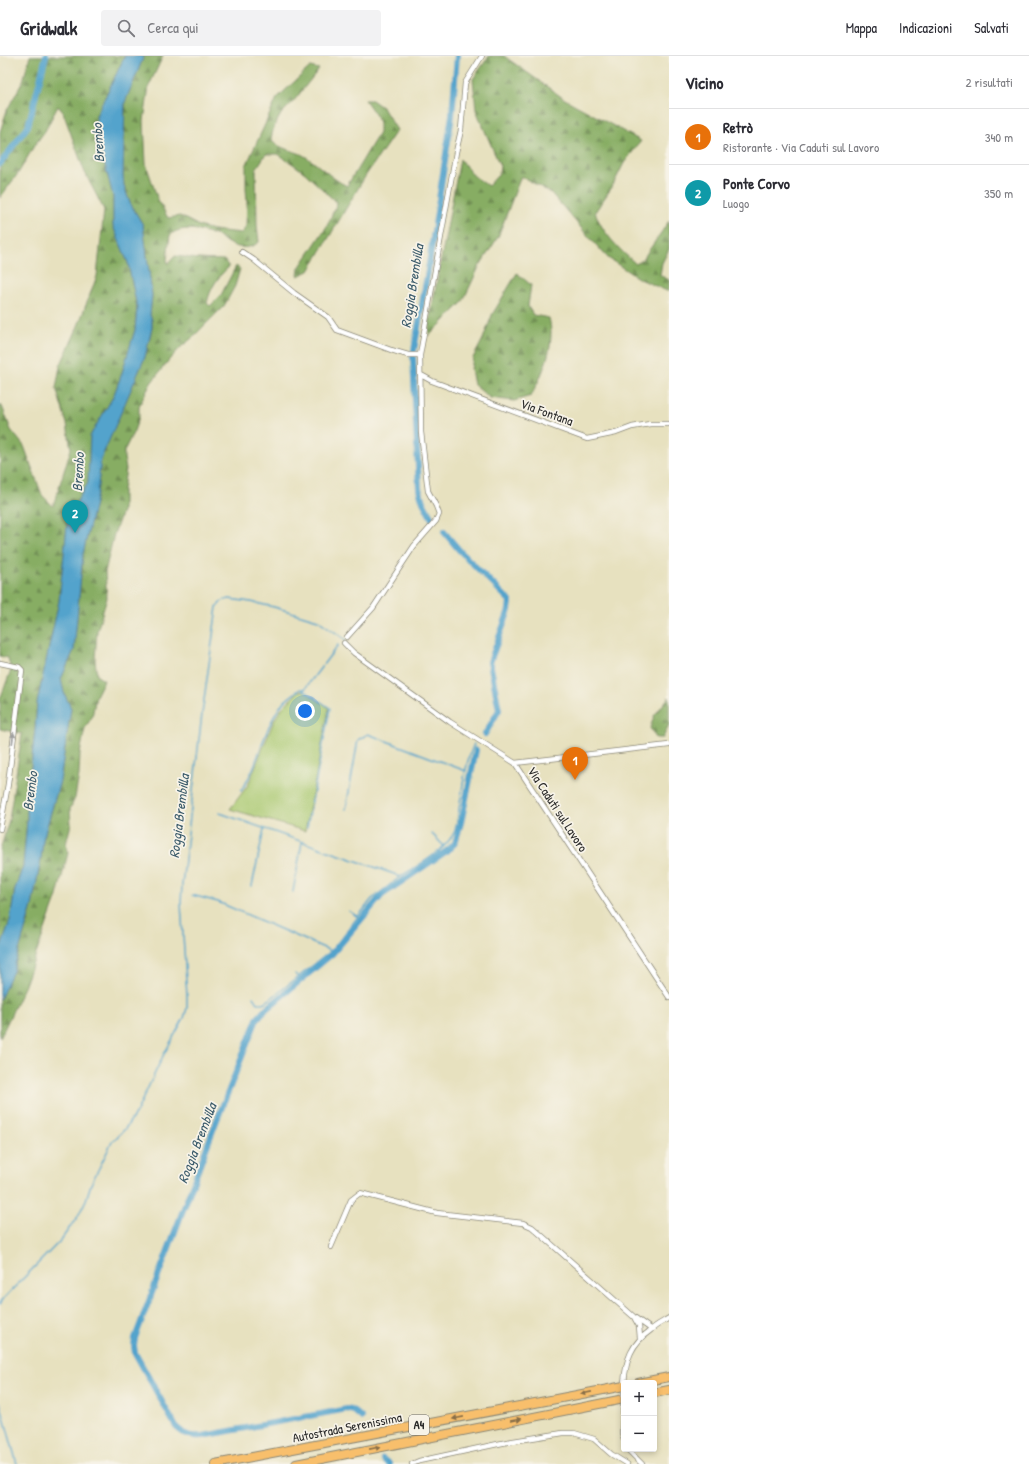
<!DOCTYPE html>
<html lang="it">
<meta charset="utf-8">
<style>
body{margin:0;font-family:"Patrick Hand",sans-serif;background:#f2f2f3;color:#2b2b33}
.controls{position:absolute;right:12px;bottom:12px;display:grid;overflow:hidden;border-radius:4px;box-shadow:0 2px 6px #0003}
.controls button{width:36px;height:36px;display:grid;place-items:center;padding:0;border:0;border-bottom:1px solid #e1e1e2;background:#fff;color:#2b2b33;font:20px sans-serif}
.you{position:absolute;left:305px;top:655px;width:14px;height:14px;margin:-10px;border:3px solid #fff;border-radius:50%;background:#1a73e8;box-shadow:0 0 0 6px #1a73e833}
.badge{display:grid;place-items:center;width:26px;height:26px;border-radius:50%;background:#b45309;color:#fff;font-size:13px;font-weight:700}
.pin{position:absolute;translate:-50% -33px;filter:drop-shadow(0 1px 2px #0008)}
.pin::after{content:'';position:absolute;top:21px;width:14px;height:12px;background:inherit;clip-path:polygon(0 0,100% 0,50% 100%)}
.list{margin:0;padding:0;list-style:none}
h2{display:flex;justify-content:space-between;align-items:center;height:52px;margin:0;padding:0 16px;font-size:17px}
h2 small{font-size:13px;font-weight:400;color:#7c7c81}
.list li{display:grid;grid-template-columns:26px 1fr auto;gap:12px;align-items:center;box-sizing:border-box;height:56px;padding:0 16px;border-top:1px solid #e1e1e2}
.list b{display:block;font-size:15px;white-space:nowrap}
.list p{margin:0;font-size:13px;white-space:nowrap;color:#7c7c81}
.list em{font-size:13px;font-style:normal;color:#7c7c81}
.icon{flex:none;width:22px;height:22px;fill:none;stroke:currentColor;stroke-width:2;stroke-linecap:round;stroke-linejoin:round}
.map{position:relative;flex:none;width:669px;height:1408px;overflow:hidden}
header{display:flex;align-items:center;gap:24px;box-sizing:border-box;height:56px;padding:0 20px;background:#fff;border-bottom:1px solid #e1e1e2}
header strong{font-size:19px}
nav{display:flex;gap:22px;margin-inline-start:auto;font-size:14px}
.search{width:280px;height:36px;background:#f2f2f3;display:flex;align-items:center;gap:10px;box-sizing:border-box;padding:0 14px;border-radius:4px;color:#7c7c81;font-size:15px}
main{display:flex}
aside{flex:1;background:#fff}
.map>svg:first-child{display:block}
</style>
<header>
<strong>Gridwalk</strong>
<div class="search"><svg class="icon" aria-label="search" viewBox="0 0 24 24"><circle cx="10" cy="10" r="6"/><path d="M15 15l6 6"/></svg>Cerca qui</div>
<nav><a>Mappa</a><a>Indicazioni</a><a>Salvati</a></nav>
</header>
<main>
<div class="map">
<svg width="669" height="1408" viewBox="0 0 669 1408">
<defs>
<pattern id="forest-firs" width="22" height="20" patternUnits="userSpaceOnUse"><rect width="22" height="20" fill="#87ad63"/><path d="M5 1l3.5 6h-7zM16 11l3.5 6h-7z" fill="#6f8d52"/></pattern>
</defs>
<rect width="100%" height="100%" fill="#f7f3e8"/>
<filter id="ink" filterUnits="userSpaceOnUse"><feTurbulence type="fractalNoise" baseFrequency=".025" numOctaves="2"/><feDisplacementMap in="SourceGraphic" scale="8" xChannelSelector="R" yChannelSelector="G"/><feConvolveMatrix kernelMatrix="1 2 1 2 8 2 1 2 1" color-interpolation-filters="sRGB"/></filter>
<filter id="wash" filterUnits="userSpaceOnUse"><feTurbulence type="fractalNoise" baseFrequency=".012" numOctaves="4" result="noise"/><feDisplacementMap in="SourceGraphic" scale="16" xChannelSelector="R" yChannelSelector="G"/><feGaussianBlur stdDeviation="0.9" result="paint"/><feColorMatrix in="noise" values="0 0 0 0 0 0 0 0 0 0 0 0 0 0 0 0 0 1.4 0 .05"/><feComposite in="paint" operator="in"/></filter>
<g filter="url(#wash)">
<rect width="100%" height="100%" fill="#e7e1bf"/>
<path fill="url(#forest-firs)" stroke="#596c47" d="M 30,0 L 125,0 L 96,60 L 98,82 L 113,140 L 113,170 L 128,207 L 137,251 L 135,274 L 121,320 L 113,341 L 90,380 L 88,427 L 68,460 L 59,545 L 37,647 L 35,673 L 27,749 L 27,765 L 23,810 L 15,833 L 10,865 L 0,893 L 0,794 L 9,764 L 22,678 L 0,673 L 0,643 L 11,614 L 8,602 L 0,600 L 0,349 L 2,350 L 11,374 L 24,390 L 42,439 L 53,450 L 71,393 L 67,368 L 56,332 L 60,310 L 76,275 L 97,220 L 104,154 L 85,117 L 63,56 L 58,50 L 45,75 L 34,90 L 19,116 L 0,142 L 0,76 L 7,54 L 23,25 Z
M 144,0 L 163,0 L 149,30 L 144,65 L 146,108 L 158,144 L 168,162 L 180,160 L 199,170 L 213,174 L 242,177 L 246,170 L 247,146 L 246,132 L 246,110 L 277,42 L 310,11 L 319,13 L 293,46 L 281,58 L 274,71 L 271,82 C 276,92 291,94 301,98 C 318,107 330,122 347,130 L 379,77 L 379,67 L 377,61 L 365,44 L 372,44 L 383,52 L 397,74 L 366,119 L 309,215 L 298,220 L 299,212 L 327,170 L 337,147 L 305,117 L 293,108 L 277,98 L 266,98 L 256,113 L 257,169 L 259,186 C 251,193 239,193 230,188 C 226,187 223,183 220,181 C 205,175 183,168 170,179 L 167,204 L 168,208 L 175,200 C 184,200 192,203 201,203 C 209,204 216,203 224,204 L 229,211 C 218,220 210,233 207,247 L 210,250 L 221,239 L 236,210 L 240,213 L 235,230 L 224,250 L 191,283 L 182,290 L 169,304 L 151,327 L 139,350 L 139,361 L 134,375 L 124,395 L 124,402 L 126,413 L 123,434 L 123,453 L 114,478 L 105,516 L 107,542 L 97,575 L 95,604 L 97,620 L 104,624 L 96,640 L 92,661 L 85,672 L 80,698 L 79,719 L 75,742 L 70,753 L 71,768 L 66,788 L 68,797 L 57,840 L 25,929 L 0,982 L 0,943 L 13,915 L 32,850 L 41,803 L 43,784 L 60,725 L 71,652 L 64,637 L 61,623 L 74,594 L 83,498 L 97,438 L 101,403 L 145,301 L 152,272 L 152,264 L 150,259 L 152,239 L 143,169 L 130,147 L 124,130 L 123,119 L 125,46 Z
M 489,0 L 504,0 L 563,42 L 641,85 L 624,107 L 612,131 L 595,156 C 602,177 620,194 636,208 L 643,203 L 669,165 L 669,193 L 662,207 L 660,219 L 669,224 L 669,236 L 638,222 L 608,202 L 588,180 L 551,137 L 521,120 L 498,181 L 479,211 L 462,247 L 429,280 L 429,267 L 460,103 L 474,120 L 488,130 L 499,118 L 500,110 L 476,54 L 473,23 Z
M 517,217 L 531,229 L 528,250 L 533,259 L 549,262 C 556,288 543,318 531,340 L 514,345 L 490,342 L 474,329 L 471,313 L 473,302 L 483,283 L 492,259 Z
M 669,641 L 669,668 L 663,682 L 656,682 L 650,672 L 654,660 Z"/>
<path fill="#aac971" stroke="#6a7a4e" d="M 299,635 L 305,635 L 329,652 L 305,775 L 230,753 L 248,729 L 274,664 L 282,652 Z"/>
<path fill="#52a3cc" stroke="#3e677c" d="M 125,0 L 144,0 L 125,46 L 123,119 L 124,130 L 130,147 L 143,169 L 152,239 L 150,259 L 152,264 L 152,272 L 145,301 L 101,403 L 97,438 L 83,498 L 74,594 L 61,623 L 64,637 L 71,652 L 60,725 L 43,784 L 41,803 L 32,850 L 13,915 L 0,943 L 0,893 L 10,865 L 15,833 L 23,810 L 27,765 L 27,749 L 35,673 L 37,647 L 59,545 L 68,460 L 88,427 L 90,380 L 113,341 L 121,320 L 135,274 L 137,251 L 128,207 L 113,170 L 113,140 L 98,82 L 96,60 Z"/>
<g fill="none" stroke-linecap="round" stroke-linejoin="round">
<path stroke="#52a3cc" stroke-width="1.5" d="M 241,735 C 260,708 262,673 283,647 C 288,642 294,638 300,633 L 304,633
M 346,753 L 358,684 L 368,678 L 466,715
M 220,757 L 394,818 L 400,821 L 372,843 L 331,895 L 269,944 L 263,947 L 257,947 L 253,941
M 307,771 L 330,652 L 304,634 L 338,589
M 432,778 L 444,790
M 400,821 C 419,808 444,797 455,775 C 461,749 463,711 474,688
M 252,830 L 264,773
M 293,836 L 302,786
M 192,839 L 218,846 L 331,895
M 349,855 L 358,861
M 295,918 L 298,921
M 0,1248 L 4,1242 L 61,1184 L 78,1160 L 86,1144 L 91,1128 L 112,1086 L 124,1074 L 136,1057 L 164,998 L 184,962 L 187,952 L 187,940 L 181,848 L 182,829 L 202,658 L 217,551 L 222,545 L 229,543 L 251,546 L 274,551 L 318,564 L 346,584
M 0,1347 L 17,1408"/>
<path stroke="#52a3cc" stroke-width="6" d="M 0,108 L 28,70 L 46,0
M 432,463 L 423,446 L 419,433 L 413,300 L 428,214 L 452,59 L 457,0
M 444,476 L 460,495 L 510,545 L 509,554 L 490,606 L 499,654 L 485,678
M 362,1362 L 354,1355 L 347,1353 L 203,1380 C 191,1381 186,1380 176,1371 L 135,1297 L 134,1290 L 135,1282 L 215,1069 L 257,963 L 264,955 L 332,898 L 382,839 L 448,794 L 455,787 L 461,767 L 476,694
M 383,1403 L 389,1408"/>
</g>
</g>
<g filter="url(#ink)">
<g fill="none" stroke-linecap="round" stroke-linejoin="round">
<defs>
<path id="street" d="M 242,196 L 254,204 L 294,237 L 328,261 L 337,274 L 391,294 L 408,299 L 420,299
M 421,319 L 432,325 L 587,383 L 616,377 L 632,371 L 650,368 L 669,368
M 347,581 L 373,552 L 414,490 L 436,465 L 439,458 L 436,450 L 428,435 L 421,376 L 420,299 L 456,96 L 461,74 L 465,27 L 482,0
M 344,587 L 354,597 L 450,666 L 515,707 L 669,941
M 0,607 L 19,611 L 22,614 L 8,728 L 0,773
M 515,707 L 669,689
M 331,1191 L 351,1144 L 360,1137 L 437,1157 L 523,1167 L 532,1171 L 634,1261 L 651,1273
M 635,1263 L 639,1270 L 640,1282
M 624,1327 C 626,1303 631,1288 651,1274 C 656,1269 663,1266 669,1262
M 623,1359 L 622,1377 L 624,1383
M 627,1393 L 642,1408
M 412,1408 L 419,1405 L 507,1386 L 563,1377 L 574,1377 L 594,1383 L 611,1398 L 627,1408"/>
<path id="highway" d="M 638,1327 L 669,1321
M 654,1337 L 669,1334
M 215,1408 L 624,1330
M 296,1408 L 624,1343"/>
</defs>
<use href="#street" stroke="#898675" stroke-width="6"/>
<use href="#highway" stroke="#898675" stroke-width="10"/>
<use href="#street" stroke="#fff" stroke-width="4.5"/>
<use href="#highway" stroke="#f8bf6c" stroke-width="8"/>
<defs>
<path id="street-bridge" d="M 623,1359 L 624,1336"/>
</defs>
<use href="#street-bridge" stroke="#898675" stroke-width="6" stroke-linecap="butt"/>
<use href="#street-bridge" stroke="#fff" stroke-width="4.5"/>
</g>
<defs><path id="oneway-solid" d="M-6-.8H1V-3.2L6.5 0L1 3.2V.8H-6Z"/></defs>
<use fill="#a0a0a0" href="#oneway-solid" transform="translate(13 682) rotate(-83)"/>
<g fill="#876e48">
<use href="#oneway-solid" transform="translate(586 1337) rotate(169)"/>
<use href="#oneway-solid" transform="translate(458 1362) rotate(169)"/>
<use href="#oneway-solid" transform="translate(516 1364) rotate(-11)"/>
<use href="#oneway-solid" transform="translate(375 1392) rotate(-11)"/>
</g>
</g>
<g text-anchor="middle" stroke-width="3.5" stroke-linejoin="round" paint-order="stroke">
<rect fill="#f7f3e8" stroke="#686764" stroke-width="1" x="409" y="1359" width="20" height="20" rx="3"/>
<g font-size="12" font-weight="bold" fill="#2b2b2b">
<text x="419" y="1373">A4</text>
</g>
<g font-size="13" fill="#2b2b2b" stroke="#f7f3e8">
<text transform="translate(547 356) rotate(20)" y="5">Via Fontana</text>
<text transform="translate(558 753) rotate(57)" y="5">Via Caduti sul Lavoro</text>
<text transform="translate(347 1371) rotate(-11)" y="5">Autostrada Serenissima</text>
</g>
<g font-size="14" font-style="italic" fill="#3b5b6b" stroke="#f7f3e8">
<text transform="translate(98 87) rotate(-94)" y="5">Brembo</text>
<text transform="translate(412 230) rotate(-81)" y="5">Roggia Brembilla</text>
<text transform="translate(78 416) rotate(-87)" y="5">Brembo</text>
<text transform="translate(30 735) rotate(-83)" y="5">Brembo</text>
<text transform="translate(179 760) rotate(-83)" y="5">Roggia Brembilla</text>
<text transform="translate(197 1087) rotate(-69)" y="5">Roggia Brembilla</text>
</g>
</g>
</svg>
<div class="controls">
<button>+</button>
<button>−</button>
</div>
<div class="you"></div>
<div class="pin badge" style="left:575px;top:724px;background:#e8710a">1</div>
<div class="pin badge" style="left:75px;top:477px;background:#0f9aa8">2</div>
</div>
<aside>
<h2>Vicino<small>2 risultati</small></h2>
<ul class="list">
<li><span class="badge" style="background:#e8710a">1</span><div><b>Retrò</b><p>Ristorante · Via Caduti sul Lavoro</p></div><em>340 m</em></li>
<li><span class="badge" style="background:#0f9aa8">2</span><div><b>Ponte Corvo</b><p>Luogo</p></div><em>350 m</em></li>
</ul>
</aside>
</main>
